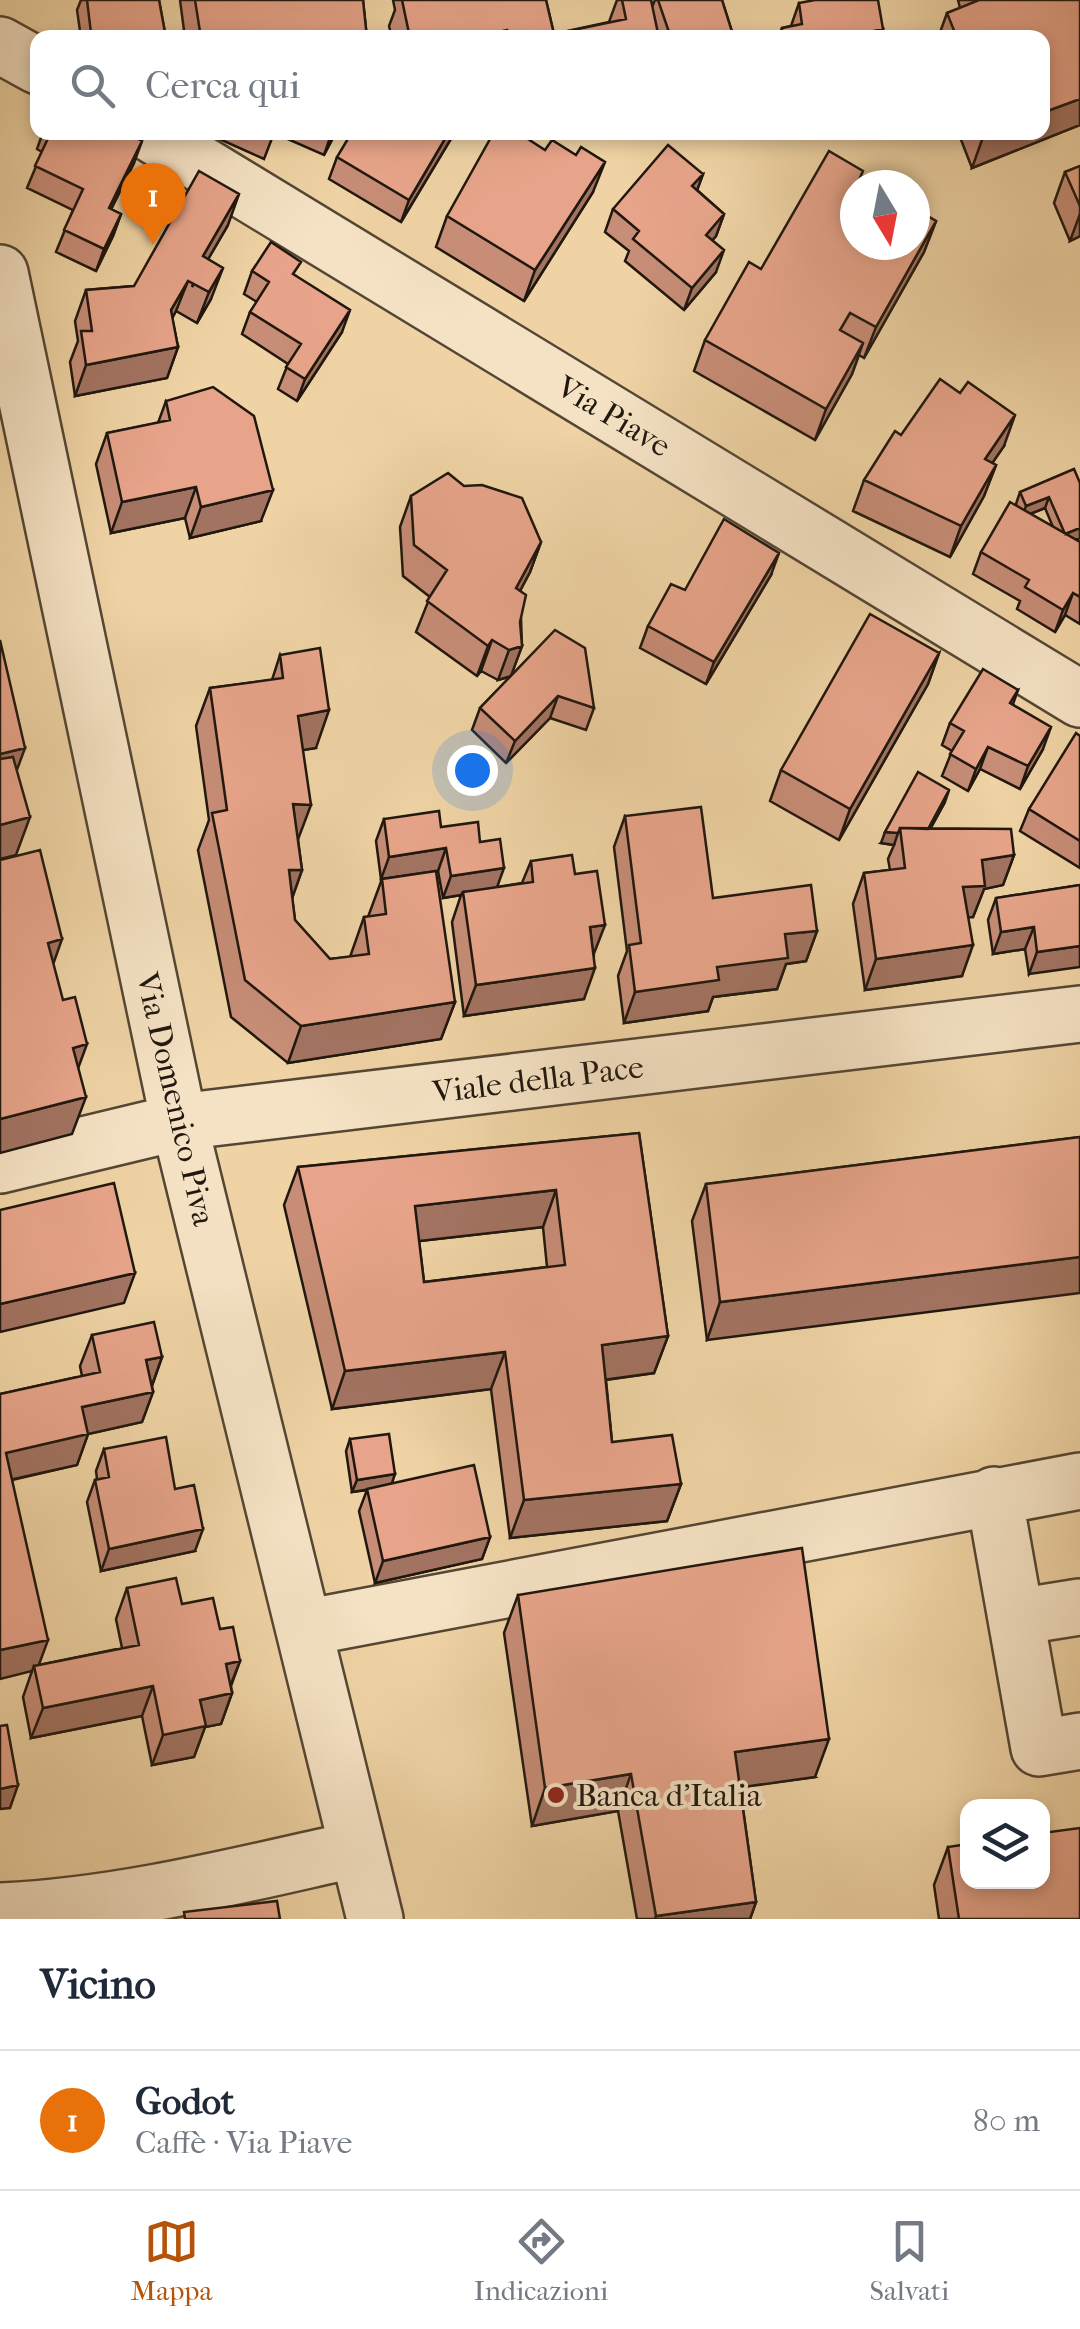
<!DOCTYPE html>
<html lang="it">
<meta charset="utf-8">
<style>
body{margin:0;font-family:"IM FELL French Canon",serif;background:#f6f6f7;color:#1f2937}
.controls{position:absolute;right:30px;bottom:30px;display:grid;overflow:hidden;border-radius:20px;box-shadow:0 5px 15px #0003}
.controls button{width:90px;height:90px;display:grid;place-items:center;padding:0;border:0;border-bottom:2px solid #e0e1e3;background:#fff;color:#1f2937;font:50px sans-serif}
.compass{position:absolute;left:840px;top:170px;width:90px;height:90px;border-radius:50%;background:#fff;box-shadow:0 5px 15px #0003;rotate:170deg}
.you{position:absolute;left:472px;top:770px;width:35px;height:35px;margin:-25px;border:8px solid #fff;border-radius:50%;background:#1a73e8;box-shadow:0 0 0 15px #1a73e833}
.badge{display:grid;place-items:center;width:65px;height:65px;border-radius:50%;background:#b45309;color:#fff;font-size:32px;font-weight:700}
.pin{position:absolute;translate:-50% -82px;filter:drop-shadow(0 2px 5px #0008)}
.pin::after{content:'';position:absolute;top:52px;width:35px;height:30px;background:inherit;clip-path:polygon(0 0,100% 0,50% 100%)}
.list{margin:0;padding:0;list-style:none}
h2{display:flex;justify-content:space-between;align-items:center;height:130px;margin:0;padding:0 40px;font-size:42px}
h2 small{font-size:32px;font-weight:400;color:#747a83}
.list li{display:grid;grid-template-columns:65px 1fr auto;gap:30px;align-items:center;box-sizing:border-box;height:140px;padding:0 40px;border-top:2px solid #e0e1e3}
.list b{display:block;font-size:38px;white-space:nowrap}
.list p{margin:0;font-size:32px;white-space:nowrap;color:#747a83}
.list em{font-size:32px;font-style:normal;color:#747a83}
.icon{flex:none;width:55px;height:55px;fill:none;stroke:currentColor;stroke-width:2;stroke-linecap:round;stroke-linejoin:round}
.map{position:relative;flex:none;width:1080px;height:1919px;overflow:hidden}
.search{position:absolute;background:#fff;box-shadow:0 5px 15px #0003;left:30px;right:30px;top:30px;height:110px;display:flex;align-items:center;gap:25px;box-sizing:border-box;padding:0 35px;border-radius:20px;color:#747a83;font-size:38px}
.sheet{height:270px;background:#fff}
nav{display:flex;justify-content:space-around;align-items:center;box-sizing:border-box;height:140px;border-top:2px solid #e0e1e3;background:#fff;font-size:28px;color:#747a83}
nav a{display:grid;justify-items:center;gap:5px}
nav .on{color:#b45309}
.map>svg:first-child{display:block}
</style>
<div class="map">
<svg width="1080" height="1919" viewBox="0 0 1080 1919">
<rect width="100%" height="100%" fill="#efd3a4"/>
<filter id="stains"><feTurbulence type="fractalNoise" baseFrequency=".002" numOctaves="4"/><feColorMatrix values="0 0 0 0 .2 0 0 0 0 .09 0 0 0 0 .02 0 0 0 .5 -.17"/></filter>
<radialGradient id="worn" r=".72"><stop offset=".6" stop-color="#630" stop-opacity="0"/><stop offset="1" stop-color="#630" stop-opacity=".3"/></radialGradient>
<g fill="none" stroke-linecap="round" stroke-linejoin="round">
<defs>
<path id="minor" d="M 0,45 L 38,66
M 148,132 L 1080,699
M 0,273 L 179,1122 L 375,1919
M 0,1165 L 179,1122 L 1080,1014
M 994,1495 L 1039,1748 L 1080,1741
M 1016,1617 L 1080,1607
M 304,1628 L 1080,1481
M 0,1911 C 120,1906 240,1875 357,1849"/>
</defs>
<use href="#minor" stroke="#544634" stroke-width="60"/>
<use href="#minor" stroke="#f5e2c4" stroke-width="55"/>
</g>
<path fill="#c78d77" stroke="#20170e" stroke-width="2.5" fill-rule="evenodd" d="M 81,0 L 159,0 L 166,38 L 81,38 L 77,10 Z
M 180,0 L 363,0 L 367,38 L 185,38 Z
M 393,0 L 546,0 L 554,34 L 609,22 L 617,0 L 651,0 L 652,7 L 655,0 L 722,0 L 734,38 L 392,38 L 389,26 L 395,10 Z
M 958,0 L 1080,0 L 1080,125 L 972,168 L 958,132 L 1042,132 L 1042,38 L 938,38 L 947,13 L 960,8 Z
M 799,3 L 883,29 L 880,38 L 778,38 L 782,28 L 791,26 Z
M 43,132 L 124,132 L 134,163 L 111,209 L 121,214 L 113,236 L 96,271 L 56,252 L 73,210 L 27,188 L 42,152 L 37,149 Z
M 204,132 L 336,132 L 324,155 L 274,133 L 264,159 Z
M 455,132 L 401,222 L 329,179 L 337,157 Z
M 524,137 L 593,192 L 524,301 L 436,247 L 447,216 Z
M 1080,166 L 1080,236 L 1070,241 L 1054,203 L 1065,172 Z
M 703,174 L 697,190 L 724,214 L 716,236 L 712,240 L 716,272 L 684,310 L 625,261 L 629,251 L 605,232 L 613,209 Z
M 861,178 L 936,221 L 924,252 L 864,358 L 859,355 L 852,374 L 815,440 L 694,371 L 705,340 L 761,269 Z
M 228,225 L 208,259 L 211,299 L 197,323 L 176,311 L 172,318 L 178,347 L 167,378 L 75,396 L 70,362 L 78,341 L 75,321 L 86,290 L 134,286 Z
M 252,271 L 296,276 L 342,332 L 297,401 L 278,389 L 288,364 L 242,334 L 250,312 L 257,302 L 244,294 Z
M 166,401 L 261,521 L 190,538 L 185,518 L 111,533 L 96,464 L 107,433 L 158,423 Z
M 901,435 L 1004,446 L 992,463 L 996,465 L 984,496 L 950,557 L 853,511 L 864,480 Z
M 1080,483 L 1080,538 L 1076,539 L 1080,542 L 1080,624 L 1065,615 L 1055,632 L 1017,609 L 1020,601 L 973,574 L 981,552 L 1017,506 L 1016,504 L 1020,492 ZM 1045,508 L 1053,527 L 1030,514 Z
M 411,496 L 541,542 L 530,572 L 520,591 L 522,646 L 511,675 L 594,708 L 586,730 L 550,718 L 506,763 L 472,730 L 480,708 L 510,677 L 498,680 L 481,671 L 477,676 L 416,632 L 430,597 L 403,576 L 400,527 Z
M 771,575 L 706,684 L 640,648 L 648,626 L 685,590 Z
M 939,653 L 928,684 L 839,840 L 770,801 L 781,770 Z
M 280,655 L 316,748 L 303,750 L 298,840 L 302,870 L 292,898 L 295,920 L 330,959 L 350,957 L 364,917 L 368,917 L 382,879 L 455,1002 L 441,1039 L 288,1063 L 231,1017 L 198,850 L 209,820 L 196,726 L 210,688 L 272,680 Z
M 1018,690 L 1013,704 L 1043,749 L 1020,789 L 980,769 L 968,791 L 942,776 L 952,751 L 942,745 L 950,723 Z
M 1080,736 L 1080,868 L 1020,831 L 1029,809 Z
M 945,802 L 930,829 L 1014,855 L 1003,885 L 984,889 L 973,917 L 968,917 L 962,976 L 865,990 L 853,904 L 864,873 L 890,870 L 888,859 L 894,845 L 881,843 Z
M 625,816 L 713,898 L 817,931 L 806,961 L 786,964 L 777,989 L 713,997 L 708,1011 L 624,1023 L 618,976 L 627,951 L 614,847 Z
M 384,819 L 441,827 L 480,842 L 497,887 L 522,883 L 531,861 L 575,874 L 594,956 L 584,999 L 464,1016 L 452,922 L 461,895 L 443,898 L 438,871 L 381,879 L 376,841 Z
M 1080,885 L 1029,974 L 1025,949 L 993,954 L 988,920 L 996,898 Z
M 639,1133 L 668,1336 L 654,1373 L 606,1380 L 612,1442 L 681,1484 L 667,1521 L 510,1538 L 491,1389 L 332,1409 L 284,1205 L 298,1167 ZM 543,1227 L 547,1267 L 424,1282 L 419,1241 Z
M 1080,1137 L 707,1340 L 692,1221 L 706,1184 Z
M 92,1335 L 162,1357 L 152,1386 L 153,1392 L 142,1422 L 88,1434 L 77,1465 L 12,1480 L 39,1665 L 122,1648 L 116,1619 L 127,1588 L 182,1604 L 220,1629 L 240,1661 L 231,1686 L 232,1693 L 221,1724 L 205,1727 L 194,1757 L 152,1765 L 142,1716 L 31,1738 L 23,1697 L 32,1671 L 0,1394 L 82,1376 L 80,1366 Z
M 350,1439 L 392,1484 L 490,1537 L 482,1559 L 375,1583 L 359,1511 L 367,1490 L 352,1492 L 346,1451 Z
M 104,1449 L 195,1551 L 101,1571 L 87,1502 L 95,1480 L 97,1479 L 96,1471 Z
M 518,1595 L 815,1777 L 740,1787 L 756,1902 L 750,1919 L 637,1919 L 618,1811 L 532,1826 L 504,1633 Z
M 948,1847 L 1080,1919 L 939,1919 L 934,1885 Z"/>
<path fill="#a27361" stroke="#20170e" stroke-width="2.5" d="M 883,29 L 880,38 L 842,38 Z
M 507,30 L 504,38 L 473,38 Z
M 1080,99 L 1080,125 L 972,168 L 983,137 L 994,132 L 1042,132 L 1042,113 Z
M 332,132 L 336,132 L 324,155 Z
M 449,132 L 455,132 L 401,222 L 409,200 Z
M 515,132 L 545,132 L 512,140 Z
M 142,141 L 134,163 L 101,230 L 109,208 Z
M 605,162 L 593,192 L 524,301 L 535,270 Z
M 703,174 L 695,196 L 692,186 Z
M 239,194 L 228,225 L 192,287 L 203,256 Z
M 121,214 L 113,236 L 96,271 L 104,249 Z
M 724,214 L 716,236 L 698,257 L 706,235 Z
M 1080,214 L 1080,236 L 1070,241 Z
M 936,221 L 924,252 L 864,358 L 876,327 Z
M 724,250 L 716,272 L 684,310 L 692,288 Z
M 223,268 L 211,299 L 197,323 L 209,292 Z
M 188,281 L 176,311 L 160,341 L 171,310 Z
M 350,310 L 342,332 L 297,401 L 305,379 Z
M 863,343 L 852,374 L 815,440 L 826,409 Z
M 178,347 L 167,378 L 75,396 L 86,365 Z
M 1015,415 L 1004,446 L 974,490 L 985,459 Z
M 996,465 L 984,496 L 950,557 L 961,526 Z
M 196,487 L 185,518 L 111,533 L 122,502 Z
M 273,490 L 261,521 L 190,538 L 201,507 Z
M 1049,497 L 1045,508 L 1022,517 L 1026,506 Z
M 1080,528 L 1080,538 L 1061,546 L 1065,534 Z
M 541,542 L 530,572 L 505,619 L 516,588 Z
M 779,553 L 771,575 L 706,684 L 714,662 Z
M 1073,593 L 1065,615 L 1055,632 L 1063,610 Z
M 492,640 L 481,671 L 477,676 L 488,646 Z
M 522,646 L 511,676 L 498,680 L 509,650 Z
M 939,653 L 928,684 L 839,840 L 850,809 Z
M 558,696 L 550,718 L 506,763 L 515,741 Z
M 329,710 L 316,748 L 285,753 L 298,716 Z
M 1051,727 L 1043,749 L 1020,789 L 1028,766 Z
M 988,747 L 980,769 L 968,791 L 976,769 Z
M 25,748 L 11,786 L 0,788 L 0,754 Z
M 949,790 L 945,802 L 920,848 L 924,836 Z
M 293,804 L 311,805 L 297,842 Z
M 30,817 L 16,855 L 0,859 L 0,825 Z
M 885,832 L 898,833 L 894,845 L 881,843 Z
M 446,848 L 438,871 L 381,879 L 389,857 Z
M 1014,855 L 1003,885 L 984,889 L 973,917 L 952,918 L 963,887 L 982,860 Z
M 504,868 L 496,890 L 463,892 L 461,895 L 443,898 L 451,876 Z
M 289,870 L 302,870 L 289,907 Z
M 605,925 L 593,956 L 590,927 Z
M 1034,927 L 1025,949 L 993,954 L 1001,932 Z
M 817,931 L 806,961 L 786,964 L 777,989 L 713,997 L 708,1011 L 624,1023 L 635,992 L 717,967 L 785,934 Z
M 62,939 L 49,976 L 48,943 Z
M 973,945 L 962,976 L 865,990 L 876,959 Z
M 1080,946 L 1080,967 L 1029,974 L 1037,952 Z
M 595,968 L 584,999 L 464,1016 L 476,985 Z
M 455,1002 L 441,1039 L 288,1063 L 301,1026 Z
M 87,1044 L 73,1082 L 73,1048 Z
M 86,1097 L 72,1134 L 0,1153 L 0,1119 Z
M 556,1190 L 543,1227 L 402,1243 L 415,1206 Z
M 1080,1257 L 1080,1293 L 707,1340 L 720,1302 Z
M 135,1273 L 124,1303 L 0,1332 L 0,1304 Z
M 668,1336 L 654,1373 L 588,1382 L 602,1345 Z
M 505,1352 L 491,1389 L 332,1409 L 345,1371 Z
M 162,1357 L 151,1388 L 146,1360 Z
M 153,1392 L 142,1422 L 88,1434 L 77,1465 L 0,1482 L 6,1453 L 82,1407 Z
M 395,1474 L 391,1486 L 352,1492 L 357,1480 Z
M 681,1484 L 667,1521 L 510,1538 L 524,1500 Z
M 203,1529 L 195,1551 L 101,1571 L 109,1549 Z
M 490,1537 L 482,1559 L 375,1583 L 383,1561 Z
M 48,1640 L 37,1670 L 34,1666 L 32,1671 L 0,1679 L 0,1650 Z
M 240,1661 L 228,1692 L 226,1664 Z
M 153,1686 L 142,1716 L 31,1738 L 43,1708 Z
M 232,1693 L 221,1724 L 205,1727 L 194,1757 L 152,1765 L 163,1735 L 200,1700 Z
M 829,1739 L 815,1777 L 722,1790 L 735,1752 Z
M 631,1774 L 618,1811 L 532,1826 L 545,1788 Z
M 18,1785 L 10,1808 L 0,1809 L 0,1789 Z
M 756,1902 L 750,1919 L 655,1919 L 656,1916 Z"/>
<path fill="#e7a48a" stroke="#20170e" stroke-width="2.5" fill-rule="evenodd" d="M 87,0 L 159,0 L 166,38 L 98,38 L 91,33 Z
M 195,0 L 363,0 L 367,38 L 201,38 Z
M 402,0 L 546,0 L 554,34 L 626,19 L 622,0 L 651,0 L 659,38 L 508,38 L 507,30 L 473,38 L 410,38 Z
M 658,0 L 722,0 L 734,38 L 671,38 Z
M 815,0 L 878,0 L 883,29 L 842,38 L 783,38 L 782,28 L 802,24 L 799,3 Z
M 979,0 L 1080,0 L 1080,99 L 1042,113 L 1042,38 L 957,38 L 947,13 Z
M 51,132 L 124,132 L 142,141 L 109,208 L 121,214 L 104,249 L 64,230 L 83,189 L 35,166 Z
M 352,132 L 449,132 L 409,200 L 337,157 Z
M 494,132 L 517,132 L 545,150 L 552,140 L 576,155 L 581,147 L 605,162 L 535,270 L 447,216 Z
M 668,145 L 703,174 L 692,186 L 724,214 L 706,235 L 724,250 L 692,288 L 633,239 L 639,231 L 613,209 Z
M 829,151 L 863,171 L 860,178 L 873,185 L 855,185 L 855,245 L 915,245 L 915,209 L 936,221 L 876,327 L 850,313 L 840,330 L 863,343 L 826,409 L 705,340 L 749,262 L 761,269 Z
M 1080,166 L 1080,206 L 1065,172 Z
M 199,171 L 239,194 L 203,256 L 223,268 L 209,292 L 188,281 L 171,310 L 178,347 L 86,365 L 81,331 L 92,331 L 86,290 L 134,286 Z
M 271,242 L 301,262 L 293,274 L 350,310 L 305,379 L 286,367 L 301,344 L 250,312 L 269,282 L 252,271 Z
M 940,379 L 960,393 L 968,382 L 1015,415 L 985,459 L 996,465 L 961,526 L 864,480 L 895,431 L 901,435 Z
M 213,387 L 254,416 L 273,490 L 201,507 L 196,487 L 122,502 L 107,433 L 170,420 L 166,401 Z
M 1074,469 L 1080,483 L 1080,528 L 1065,534 L 1049,497 L 1026,506 L 1020,492 Z
M 448,473 L 464,486 L 482,485 L 522,498 L 541,542 L 516,588 L 526,595 L 520,622 L 522,646 L 509,650 L 492,640 L 488,646 L 427,601 L 447,570 L 414,545 L 411,496 Z
M 1010,502 L 1080,542 L 1080,597 L 1073,593 L 1063,610 L 1025,587 L 1029,580 L 981,552 Z
M 724,519 L 779,553 L 714,662 L 648,626 L 671,584 L 685,590 Z
M 870,614 L 939,653 L 850,809 L 781,770 Z
M 555,630 L 585,648 L 594,708 L 558,696 L 515,741 L 480,708 Z
M 0,640 L 25,748 L 0,754 Z
M 320,648 L 329,710 L 298,716 L 311,805 L 293,804 L 302,870 L 289,870 L 295,920 L 330,959 L 369,954 L 364,917 L 386,914 L 382,879 L 436,871 L 455,1002 L 301,1026 L 245,980 L 212,813 L 227,810 L 210,688 L 283,678 L 280,655 Z
M 983,669 L 1018,690 L 1010,703 L 1051,727 L 1028,766 L 988,747 L 976,769 L 950,754 L 964,731 L 950,723 Z
M 1076,733 L 1080,736 L 1080,841 L 1029,809 Z
M 13,757 L 30,817 L 0,825 L 0,759 Z
M 918,772 L 949,790 L 928,829 L 900,828 L 898,833 L 885,832 Z
M 701,807 L 713,898 L 811,885 L 817,931 L 785,934 L 788,958 L 717,967 L 719,980 L 635,992 L 629,945 L 641,943 L 625,816 Z
M 439,811 L 441,827 L 478,822 L 480,842 L 500,839 L 504,868 L 451,876 L 446,848 L 389,857 L 384,819 Z
M 900,828 L 1011,829 L 1014,855 L 982,860 L 985,886 L 963,887 L 973,945 L 876,959 L 864,873 L 905,868 Z
M 40,850 L 62,939 L 48,943 L 63,1000 L 75,997 L 87,1044 L 73,1048 L 86,1097 L 0,1119 L 0,860 Z
M 572,855 L 575,874 L 597,871 L 605,925 L 590,927 L 595,968 L 476,985 L 463,892 L 533,882 L 531,861 Z
M 1080,885 L 1080,946 L 1037,952 L 1034,927 L 1001,932 L 996,898 Z
M 639,1133 L 668,1336 L 602,1345 L 612,1442 L 672,1435 L 681,1484 L 524,1500 L 505,1352 L 345,1371 L 298,1167 ZM 556,1190 L 565,1265 L 424,1282 L 415,1206 Z
M 1080,1137 L 1080,1257 L 720,1302 L 706,1184 Z
M 114,1183 L 135,1273 L 0,1304 L 0,1210 Z
M 154,1322 L 162,1357 L 146,1360 L 153,1392 L 82,1407 L 88,1434 L 6,1453 L 48,1640 L 0,1650 L 0,1394 L 100,1372 L 92,1335 Z
M 389,1434 L 395,1474 L 357,1480 L 350,1439 Z
M 166,1437 L 175,1489 L 194,1485 L 203,1529 L 109,1549 L 95,1480 L 109,1477 L 104,1449 Z
M 474,1465 L 490,1537 L 383,1561 L 367,1489 Z
M 802,1548 L 829,1739 L 735,1752 L 756,1902 L 656,1916 L 631,1774 L 545,1788 L 518,1595 Z
M 176,1578 L 182,1604 L 213,1598 L 220,1629 L 233,1627 L 240,1661 L 226,1664 L 232,1693 L 200,1700 L 206,1726 L 163,1735 L 153,1686 L 43,1708 L 34,1666 L 139,1645 L 127,1588 Z
M 7,1725 L 18,1785 L 0,1789 L 0,1726 Z
M 1080,1828 L 1080,1919 L 959,1919 L 948,1847 L 968,1844 L 968,1882 L 1042,1882 L 1042,1833 Z
M 277,1901 L 280,1919 L 185,1919 L 184,1912 Z"/>
<circle fill="#8f2418" stroke="#f5e2c4" stroke-width="4" cx="556" cy="1795" r="10"/>
<g text-anchor="middle" stroke-width="8" stroke-linejoin="round" paint-order="stroke">
<g font-size="32" fill="#20170e" stroke="#f5e2c4">
<text transform="translate(614 416) rotate(31)" y="11">Via Piave</text>
<text transform="translate(538 1079) rotate(-7)" y="11">Viale della Pace</text>
<text transform="translate(176 1099) rotate(77)" y="11">Via Domenico Piva</text>
</g>
<g font-size="32" fill="#20170e" stroke="#f5e2c4" text-anchor="start">
<text x="576" y="1806">Banca d'Italia</text>
</g>
</g>
<rect width="100%" height="100%" filter="url(#stains)"/>
<rect width="100%" height="100%" fill="url(#worn)"/>
</svg>
<div class="controls">
<button><svg class="icon" aria-label="layers" viewBox="0 0 24 24"><path d="M12 4l9 5-9 5-9-5zM3 14l9 5 9-5"/></svg></button>
</div>
<svg class="compass" viewBox="-18 -18 36 36"><path d="M0-13l5 13h-10z" fill="#e53935"/><path d="M0 13l5-13h-10z" fill="#747a83"/></svg>
<div class="you"></div>
<div class="pin badge" style="left:153px;top:245px;background:#e8710a">1</div>
<div class="search"><svg class="icon" aria-label="search" viewBox="0 0 24 24"><circle cx="10" cy="10" r="6"/><path d="M15 15l6 6"/></svg>Cerca qui</div>
</div>
<section class="sheet">
<h2>Vicino<small></small></h2>
<ul class="list">
<li><span class="badge" style="background:#e8710a">1</span><div><b>Godot</b><p>Caffè · Via Piave</p></div><em>80 m</em></li>
</ul>
</section>
<nav>
<a class="on"><svg class="icon" aria-label="map" viewBox="0 0 24 24"><path d="M3 6l6-2 6 2 6-2v14l-6 2-6-2-6 2zM9 4v14M15 6v14"/></svg>Mappa</a>
<a><svg class="icon" aria-label="directions" viewBox="0 0 24 24"><path d="M12 3l9 9-9 9-9-9zM9 14v-3h6M13 9l2 2-2 2"/></svg>Indicazioni</a>
<a><svg class="icon" aria-label="saved" viewBox="0 0 24 24"><path d="M7 4h10v16l-5-4-5 4z"/></svg>Salvati</a>
</nav>
